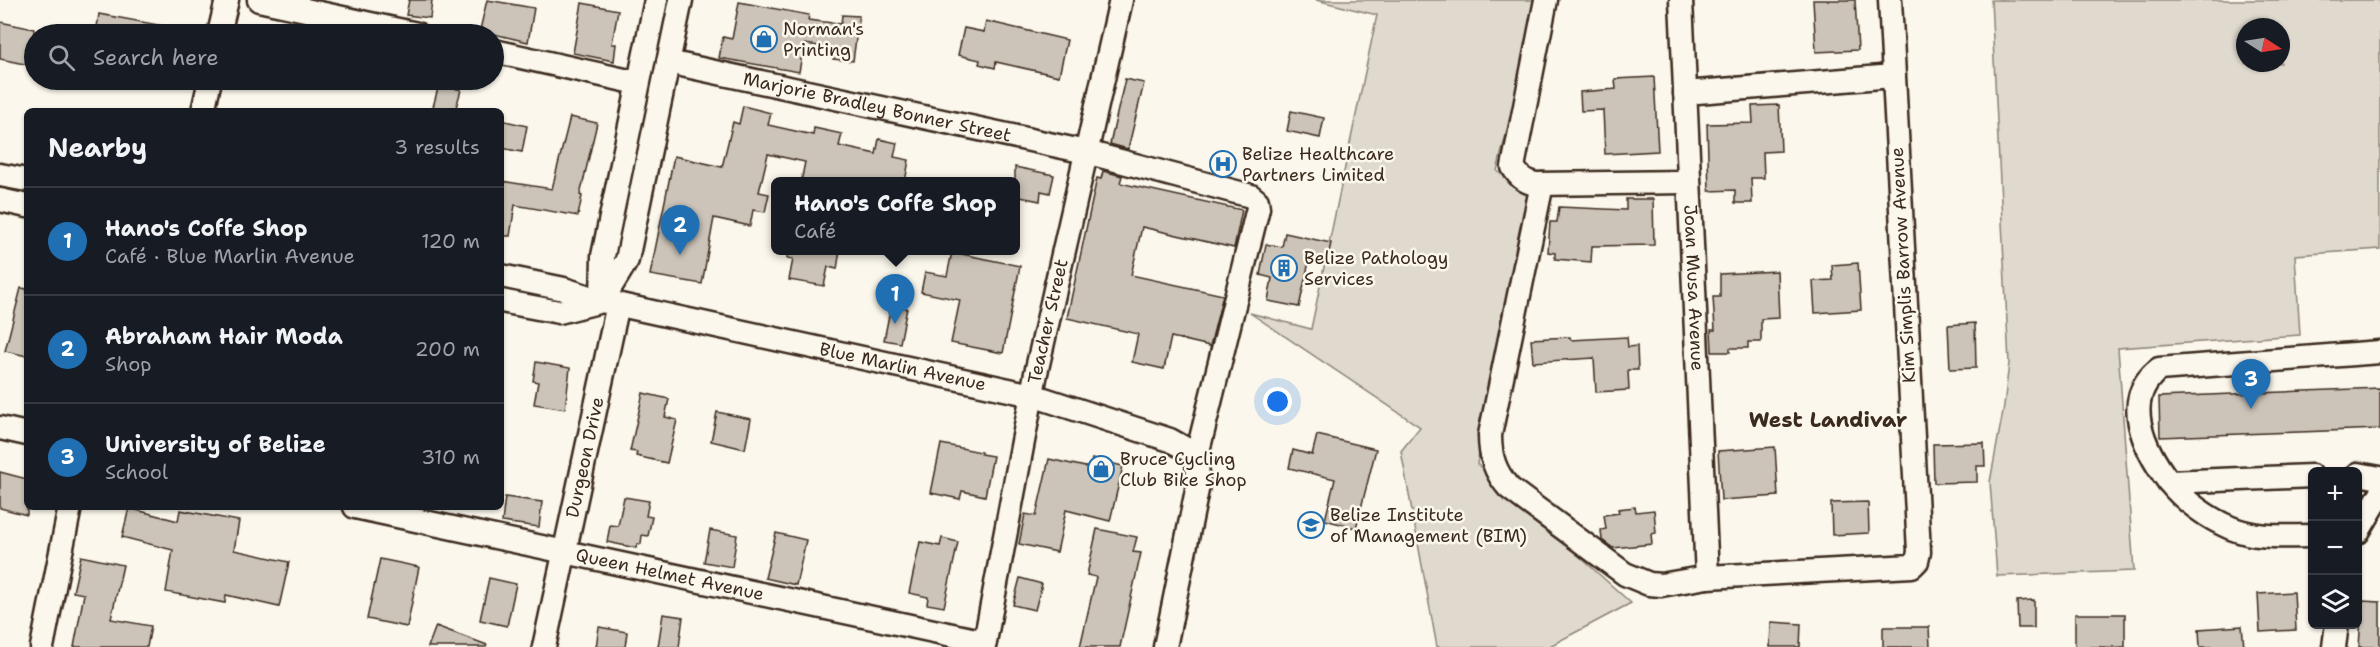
<!DOCTYPE html>
<meta charset="utf-8">
<style>
body{margin:0;font-family:"Shantell Sans",sans-serif;background:#242831;color:#f1f3f6}
.controls{position:absolute;right:18px;bottom:18px;display:grid;overflow:hidden;border-radius:9px;box-shadow:0 2px 4px #0004}
.controls button{width:54px;height:54px;display:grid;place-items:center;padding:0;border:0;border-bottom:2px solid #363941;background:#171b24;color:#f1f3f6;font:30px sans-serif}
.compass{position:absolute;left:2236px;top:18px;width:54px;height:54px;border-radius:50%;background:#171b24;box-shadow:0 2px 4px #0004;rotate:102deg}
.you{position:absolute;left:1278px;top:402px;width:21px;height:21px;margin:-15px;border:4px solid #fff;border-radius:50%;background:#1a73e8;box-shadow:0 0 0 9px #1a73e833}
.badge{display:grid;place-items:center;width:39px;height:39px;border-radius:50%;background:#1f6fb2;color:#fff;font-size:20px;font-weight:700}
.pin{position:absolute;translate:-50% -50px;filter:drop-shadow(0 2px 3px #0008)}
.pin::after{content:'';position:absolute;top:32px;width:21px;height:18px;background:inherit;clip-path:polygon(0 0,100% 0,50% 100%)}
.popup{position:absolute;left:771px;top:177px;width:249px;height:78px;box-sizing:border-box;display:grid;place-content:center;border-radius:9px;background:#171b24;filter:drop-shadow(0 2px 4px #0005);font-size:20px;white-space:nowrap;color:#9ea1a6}
.popup b{font-size:22px;color:#f1f3f6}
.popup::after{content:'';position:absolute;left:50%;top:100%;margin-left:-12px;border:12px solid transparent;border-top-color:#171b24}
.list{margin:0;padding:0;list-style:none}
h2{display:flex;justify-content:space-between;align-items:center;height:78px;margin:0;padding:0 24px;font-size:26px}
h2 small{font-size:20px;font-weight:400;color:#9ea1a6}
.list li{display:grid;grid-template-columns:39px 1fr auto;gap:18px;align-items:center;box-sizing:border-box;height:108px;padding:0 24px;border-top:2px solid #363941}
.list b{display:block;font-size:22px;white-space:nowrap}
.list p{margin:0;font-size:20px;white-space:nowrap;color:#9ea1a6}
.list em{font-size:20px;font-style:normal;color:#9ea1a6}
.icon{flex:none;width:33px;height:33px;fill:none;stroke:currentColor;stroke-width:2;stroke-linecap:round;stroke-linejoin:round}
.map{position:relative;flex:none;width:2380px;height:647px;overflow:hidden}
.search{position:absolute;background:#171b24;box-shadow:0 2px 4px #0004;left:24px;top:24px;width:480px;height:66px;display:flex;align-items:center;gap:15px;box-sizing:border-box;padding:0 21px;border-radius:33px;color:#9ea1a6;font-size:22px}
.panel{position:absolute;background:#171b24;box-shadow:0 2px 4px #0004;left:24px;top:108px;width:480px;height:402px;border-radius:9px}
.map>svg:first-child{display:block}
</style>
<div class="map">
<svg width="2380" height="647" viewBox="0 0 2380 647">
<rect width="100%" height="100%" fill="#fbf7ec"/>
<filter id="ink" filterUnits="userSpaceOnUse"><feTurbulence type="fractalNoise" baseFrequency=".0167" numOctaves="2"/><feDisplacementMap in="SourceGraphic" scale="12" xChannelSelector="R" yChannelSelector="G"/><feConvolveMatrix kernelMatrix="1 2 1 2 8 2 1 2 1" color-interpolation-filters="sRGB"/></filter>
<g filter="url(#ink)">
<path fill="#dfd9ce" stroke="#8d8276" stroke-width="1.5" fill-rule="evenodd" d="M 1316,0 L 1539,0 L 1497,171 L 1529,193 L 1477,464 L 1631,603 L 1548,647 L 1437,647 L 1401,451 L 1420,427 L 1250,313 L 1311,329 L 1377,15 Z
M 1991,0 L 2380,0 L 2380,249 L 2295,255 L 2300,335 L 2118,348 L 2134,571 L 1997,576 L 1990,482 L 2004,406 L 2009,363 ZM 2245,27 L 2281,27 L 2281,63 L 2245,63 Z"/>
<path fill="#ccc4b9" stroke="#3b2a1e" stroke-width="1.5" d="M 409,0 L 432,0 L 430,18 L 406,15 Z
M 487,0 L 534,8 L 528,42 L 494,34 L 479,34 Z
M 1813,0 L 1855,0 L 1858,50 L 1816,52 Z
M 739,2 L 809,15 L 808,20 L 841,24 L 842,15 L 859,16 L 853,61 L 833,59 L 835,48 L 804,44 L 799,72 L 719,58 L 723,37 L 732,39 Z
M 582,3 L 618,10 L 612,44 L 616,44 L 614,61 L 573,53 Z
M 99,14 L 164,26 L 163,34 L 96,34 Z
M 986,21 L 1067,40 L 1059,76 L 996,62 L 995,68 L 979,64 L 980,60 L 958,55 L 964,28 L 984,32 Z
M 0,22 L 34,29 L 34,66 L 0,59 Z
M 1654,77 L 1658,151 L 1605,154 L 1603,110 L 1581,111 L 1580,92 L 1616,89 L 1615,79 Z
M 1125,79 L 1144,83 L 1128,149 L 1110,144 Z
M 439,84 L 461,90 L 455,111 L 432,111 Z
M 1779,105 L 1781,151 L 1763,152 L 1764,178 L 1751,178 L 1752,203 L 1735,203 L 1735,190 L 1709,191 L 1707,124 L 1753,123 L 1752,106 Z
M 743,106 L 771,113 L 768,125 L 813,135 L 814,128 L 842,134 L 839,146 L 876,154 L 879,139 L 897,143 L 894,157 L 909,160 L 905,182 L 801,182 L 805,162 L 768,154 L 759,192 L 769,194 L 765,212 L 753,210 L 750,226 L 714,218 L 702,284 L 650,275 L 674,156 L 722,167 L 733,122 L 739,124 Z
M 1291,111 L 1324,118 L 1320,138 L 1287,131 Z
M 570,117 L 597,123 L 580,195 L 582,196 L 578,216 L 515,205 L 510,236 L 501,236 L 501,181 L 552,189 Z
M 501,120 L 527,126 L 522,152 L 501,148 Z
M 1015,167 L 1054,175 L 1050,193 L 1041,191 L 1040,201 L 1015,196 Z
M 1103,171 L 1122,176 L 1120,183 L 1242,210 L 1234,248 L 1142,227 L 1131,275 L 1223,295 L 1210,346 L 1171,337 L 1164,369 L 1132,362 L 1138,334 L 1067,318 L 1097,178 L 1101,179 Z
M 1626,199 L 1653,199 L 1654,245 L 1592,246 L 1591,262 L 1555,259 L 1555,253 L 1548,252 L 1550,222 L 1557,222 L 1559,207 L 1626,210 Z
M 1285,233 L 1331,243 L 1327,261 L 1310,257 L 1299,307 L 1268,301 L 1272,278 L 1260,275 L 1266,244 L 1282,247 Z
M 788,250 L 840,250 L 837,269 L 828,267 L 824,286 L 789,280 L 793,259 L 787,258 Z
M 952,252 L 1020,266 L 1003,353 L 951,343 L 960,300 L 921,292 L 925,272 L 947,276 Z
M 1858,263 L 1861,310 L 1815,313 L 1813,281 L 1833,280 L 1832,265 Z
M 1777,271 L 1779,318 L 1761,319 L 1761,342 L 1748,342 L 1748,348 L 1730,348 L 1730,352 L 1712,352 L 1711,330 L 1715,330 L 1713,297 L 1720,297 L 1720,274 Z
M 21,288 L 27,289 L 27,356 L 5,351 Z
M 891,305 L 907,308 L 900,343 L 884,340 Z
M 1975,323 L 1976,368 L 1950,369 L 1948,325 Z
M 1570,337 L 1571,340 L 1627,337 L 1628,347 L 1637,346 L 1638,370 L 1628,370 L 1629,390 L 1596,392 L 1594,358 L 1533,362 L 1531,339 Z
M 536,362 L 570,368 L 565,409 L 534,404 L 538,382 L 533,381 Z
M 2380,388 L 2380,429 L 2160,437 L 2159,397 Z
M 643,393 L 669,399 L 665,417 L 677,420 L 667,463 L 636,456 L 637,452 L 630,451 Z
M 717,412 L 751,419 L 745,449 L 711,441 Z
M 1317,435 L 1376,449 L 1356,528 L 1325,520 L 1335,479 L 1289,468 L 1293,450 L 1312,455 Z
M 1984,443 L 1985,466 L 1977,466 L 1977,482 L 1934,483 L 1933,444 Z
M 941,444 L 981,452 L 981,454 L 993,456 L 985,496 L 962,491 L 960,499 L 931,493 Z
M 1775,447 L 1778,496 L 1721,500 L 1718,451 Z
M 1049,459 L 1090,468 L 1092,459 L 1123,466 L 1110,521 L 1066,510 L 1057,552 L 1019,544 L 1025,514 L 1036,516 Z
M 0,472 L 27,479 L 27,515 L 0,508 Z
M 505,497 L 542,502 L 539,527 L 502,522 Z
M 624,497 L 649,501 L 646,516 L 652,517 L 648,536 L 642,535 L 641,544 L 637,544 L 636,548 L 607,542 L 610,525 L 618,526 Z
M 1868,502 L 1869,533 L 1832,535 L 1831,503 Z
M 1635,507 L 1636,512 L 1654,510 L 1656,533 L 1651,534 L 1652,544 L 1613,548 L 1602,540 L 1601,530 L 1606,529 L 1604,515 L 1619,513 L 1618,509 Z
M 129,508 L 178,521 L 180,510 L 239,521 L 234,550 L 289,562 L 279,607 L 226,595 L 225,603 L 166,592 L 173,550 L 122,537 Z
M 1097,529 L 1137,537 L 1133,552 L 1141,553 L 1120,647 L 1080,647 L 1096,577 L 1087,575 Z
M 710,530 L 737,535 L 732,567 L 704,562 Z
M 776,533 L 806,540 L 796,585 L 765,578 Z
M 942,538 L 958,542 L 944,607 L 927,604 L 928,597 L 909,593 L 920,542 L 940,546 Z
M 81,556 L 123,565 L 111,619 L 151,626 L 147,647 L 74,647 L 84,594 L 73,592 Z
M 380,559 L 419,567 L 407,627 L 367,619 Z
M 489,578 L 516,584 L 507,626 L 480,620 Z
M 1020,578 L 1042,584 L 1035,610 L 1013,605 Z
M 2294,592 L 2296,630 L 2260,632 L 2258,594 Z
M 2034,600 L 2034,628 L 2018,628 L 2017,601 Z
M 2362,601 L 2380,602 L 2380,647 L 2359,647 Z
M 663,614 L 683,617 L 679,647 L 658,647 Z
M 2075,614 L 2125,614 L 2125,647 L 2075,647 Z
M 1771,622 L 1801,624 L 1800,647 L 1770,647 Z
M 436,626 L 487,645 L 486,647 L 428,647 Z
M 2242,626 L 2244,647 L 2200,647 L 2199,629 Z
M 599,627 L 627,632 L 625,647 L 596,647 Z
M 1883,627 L 1929,627 L 1930,647 L 1883,647 Z"/>
<g fill="none" stroke-linecap="round" stroke-linejoin="round">
<defs>
<g id="minor">
<path d="M 259,0 L 417,34"/>
<path d="M 1546,0 L 1513,167 C 1519,177 1525,182 1536,184 L 1687,182"/>
<path id="s1" d="M 1681,0 L 1707,577"/>
<path d="M 219,34 L 227,0"/>
<path d="M 494,51 L 638,83"/>
<path id="s2" d="M 668,62 L 1086,152 L 1251,196 L 1257,201 L 1258,208 L 1197,455 L 1198,485 L 1165,647"/>
<path d="M 1685,93 L 1893,76"/>
<path d="M 203,111 L 210,80"/>
<path d="M 0,175 L 27,180"/>
<path d="M 1542,184 L 1490,435 C 1490,457 1495,472 1509,488 L 1625,574 L 1649,584 L 1661,585 L 1707,577 L 1912,566 L 1917,561 L 1919,552 L 1890,0"/>
<path d="M 0,200 L 27,206"/>
<path id="s3" d="M 501,276 L 564,289 L 602,301 L 1032,395 L 1170,440 L 1197,455"/>
<path d="M 602,299 L 603,256 L 656,0"/>
<path d="M 501,301 L 559,312 L 602,301"/>
<path d="M 602,301 L 627,260 L 681,0"/>
<path d="M 0,428 L 27,434"/>
<path d="M 2358,474 L 2380,478"/>
<path d="M 2169,482 L 2312,476"/>
<path id="s4" d="M 355,507 L 985,642"/>
<path d="M 2358,532 L 2380,495"/>
<path d="M 2312,536 C 2284,536 2258,539 2231,528 C 2209,519 2184,501 2169,482 C 2144,449 2120,399 2159,369 L 2380,352"/>
<path d="M 42,647 L 70,507"/>
<path id="s5" d="M 544,647 L 618,304"/>
<path id="s6" d="M 984,647 L 1036,373 L 1121,0"/>
<path d="M 2334,647 L 2337,624"/>
</g>
</defs>
<use href="#minor" stroke="#3b2a1e" stroke-width="27"/>
<use href="#minor" stroke="#fbf7ec" stroke-width="22"/>
</g>
</g>
<defs>
<symbol id="shop-ring" viewBox="-11 -11 22 22"><circle r="9.5" fill="#fbf7ec" stroke="#1f6fb2" stroke-width="1.5"/><path d="M-5-2.5h2.3a2.7 3.5 0 0 1 5.4 0H5L5.5 6h-11ZM-1.5-2.5h3a1.5 2.3 0 0 0-3 0Z" fill="#1f6fb2"/></symbol>
<symbol id="hospital-ring" viewBox="-11 -11 22 22"><circle r="9.5" fill="#fbf7ec" stroke="#1f6fb2" stroke-width="1.5"/><path d="M-5-5h3v3.5h4V-5h3V5h-3V1.5h-4V5h-3Z" fill="#1f6fb2"/></symbol>
<symbol id="building-ring" viewBox="-11 -11 22 22"><circle r="9.5" fill="#fbf7ec" stroke="#1f6fb2" stroke-width="1.5"/><path d="M-4-6H4V6H1V3H-1V6H-4ZM-2.5-4.3h1.7v1.8h-1.7ZM.8-4.3h1.7v1.8H.8ZM-2.5-1h1.7V.8h-1.7ZM.8-1h1.7V.8H.8Z" fill="#1f6fb2"/></symbol>
<symbol id="school-ring" viewBox="-11 -11 22 22"><circle r="9.5" fill="#fbf7ec" stroke="#1f6fb2" stroke-width="1.5"/><path d="M0-5L7-2L0 1L-7-2ZM-4 1L0 2.5L4 1V4Q0 6-4 4Z" fill="#1f6fb2"/></symbol>
</defs>
<g fill-rule="evenodd">
<use href="#shop-ring" x="749" y="24" width="30" height="30"/>
<use href="#hospital-ring" x="1208" y="149" width="30" height="30"/>
<use href="#building-ring" x="1269" y="253" width="30" height="30"/>
<use href="#shop-ring" x="1086" y="454" width="30" height="30"/>
<use href="#school-ring" x="1296" y="510" width="30" height="30"/>
</g>
<g text-anchor="middle" stroke-width="5" stroke-linejoin="round" paint-order="stroke">
<g font-size="18" fill="#3b2a1e" stroke="#fbf7ec" text-anchor="start">
<text x="783" y="35">Norman's<tspan x="783" dy="21">Printing</tspan></text>
<text x="1242" y="160">Belize Healthcare<tspan x="1242" dy="21">Partners Limited</tspan></text>
<text x="1304" y="264">Belize Pathology<tspan x="1304" dy="21">Services</tspan></text>
<text x="1120" y="465">Bruce Cycling<tspan x="1120" dy="21">Club Bike Shop</tspan></text>
<text x="1330" y="521">Belize Institute<tspan x="1330" dy="21">of Management (BIM)</tspan></text>
</g>
<g font-size="18" fill="#3b2a1e" stroke="#fbf7ec">
<text dy="6" stroke="none"><textPath href="#s2" startOffset="214">Marjorie Bradley Bonner Street</textPath></text>
<text transform="translate(1903 265) rotate(-93)" y="6">Kim Simplis Barrow Avenue</text>
<text dy="6" stroke="none"><textPath href="#s1" startOffset="288">Joan Musa Avenue</textPath></text>
<text dy="6" stroke="none"><textPath href="#s6" startOffset="332">Teacher Street</textPath></text>
<text dy="6" stroke="none"><textPath href="#s3" startOffset="412">Blue Marlin Avenue</textPath></text>
<text dy="6" stroke="none"><textPath href="#s5" startOffset="194">Durgeon Drive</textPath></text>
<text dy="6" stroke="none"><textPath href="#s4" startOffset="322">Queen Helmet Avenue</textPath></text>
</g>
<g font-size="21" font-weight="bold" fill="#3b2a1e" stroke="#fbf7ec">
<text x="1828" y="427">West Landivar</text>
</g>
</g>
</svg>
<div class="controls">
<button>+</button>
<button>−</button>
<button><svg class="icon" aria-label="layers" viewBox="0 0 24 24"><path d="M12 4l9 5-9 5-9-5zM3 14l9 5 9-5"/></svg></button>
</div>
<svg class="compass" viewBox="-18 -18 36 36"><path d="M0-13l5 13h-10z" fill="#e53935"/><path d="M0 13l5-13h-10z" fill="#9ea1a6"/></svg>
<div class="you"></div>
<div class="pin badge" style="left:895px;top:324px">1</div>
<div class="popup"><b>Hano's Coffe Shop</b>Café</div>
<div class="pin badge" style="left:680px;top:255px">2</div>
<div class="pin badge" style="left:2251px;top:409px">3</div>
<div class="search"><svg class="icon" aria-label="search" viewBox="0 0 24 24"><circle cx="10" cy="10" r="6"/><path d="M15 15l6 6"/></svg>Search here</div>
<section class="panel">
<h2>Nearby<small>3 results</small></h2>
<ul class="list">
<li><span class="badge">1</span><div><b>Hano's Coffe Shop</b><p>Café · Blue Marlin Avenue</p></div><em>120 m</em></li>
<li><span class="badge">2</span><div><b>Abraham Hair Moda</b><p>Shop</p></div><em>200 m</em></li>
<li><span class="badge">3</span><div><b>University of Belize</b><p>School</p></div><em>310 m</em></li>
</ul>
</section>
</div>
